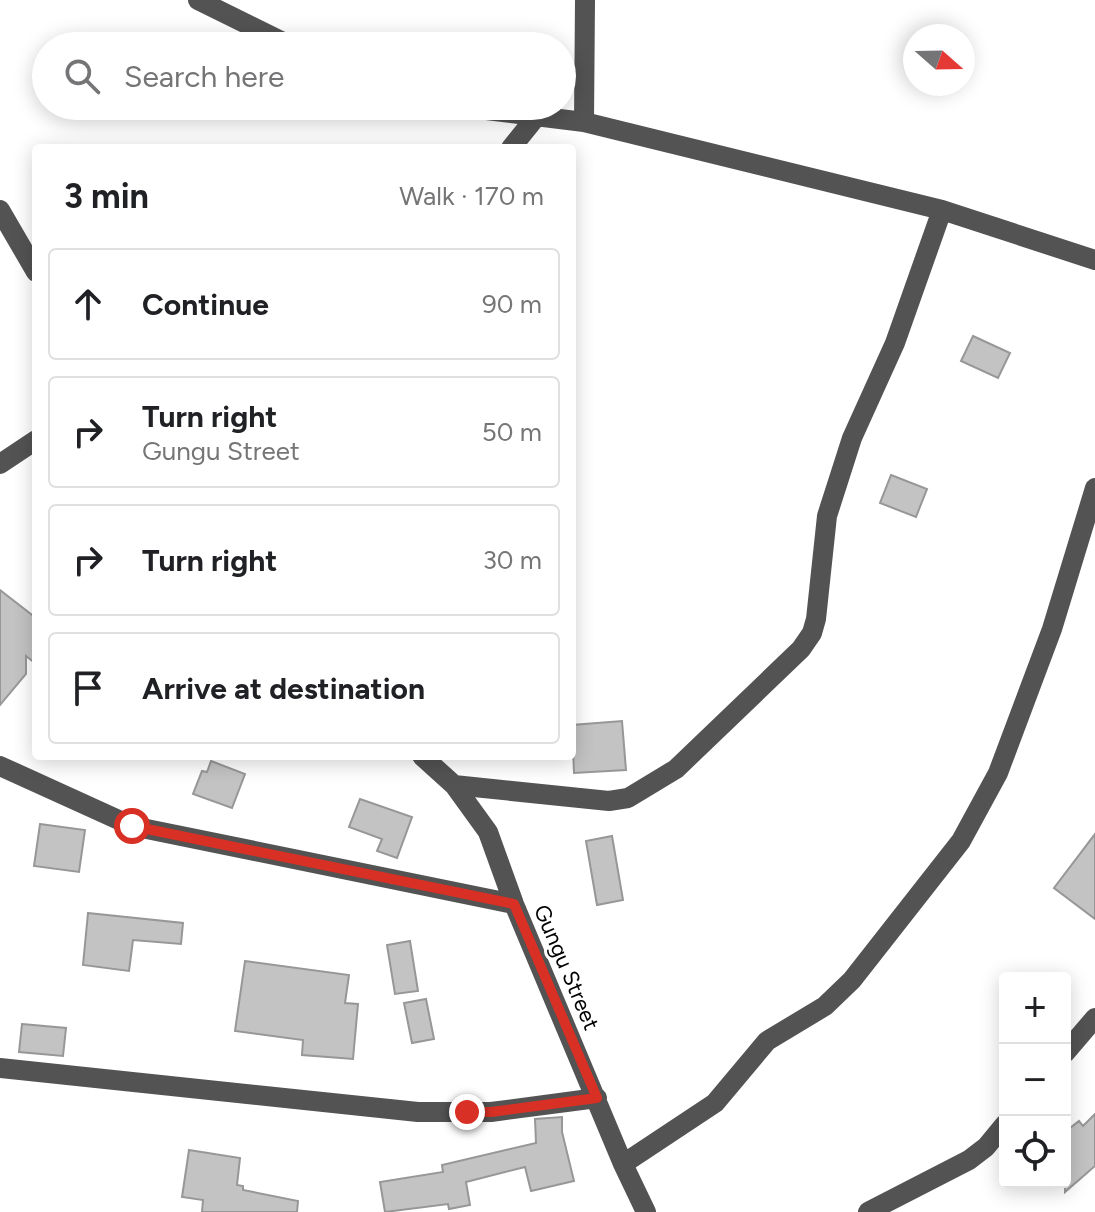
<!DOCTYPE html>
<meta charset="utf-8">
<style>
body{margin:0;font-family:Figtree,sans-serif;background:#f2f2f2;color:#202124}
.controls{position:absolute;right:24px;bottom:24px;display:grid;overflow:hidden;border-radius:8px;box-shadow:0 4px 20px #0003}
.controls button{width:72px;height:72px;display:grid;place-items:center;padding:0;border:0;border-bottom:2px solid #e0e0e0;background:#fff;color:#202124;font:40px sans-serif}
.compass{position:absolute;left:903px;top:24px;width:72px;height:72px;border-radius:50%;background:#fff;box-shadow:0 4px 20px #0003;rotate:110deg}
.stop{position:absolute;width:24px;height:24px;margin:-18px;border:6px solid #d93025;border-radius:50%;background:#fff}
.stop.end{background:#d93025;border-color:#fff;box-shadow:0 2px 8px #0008}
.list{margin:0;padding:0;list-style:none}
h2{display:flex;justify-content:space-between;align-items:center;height:104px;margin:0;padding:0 32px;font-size:34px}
h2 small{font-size:26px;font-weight:400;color:#757577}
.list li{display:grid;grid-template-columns:52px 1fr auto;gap:24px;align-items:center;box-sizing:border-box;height:112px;margin:0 16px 16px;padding:0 16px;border:2px solid #e0e0e0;border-radius:8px}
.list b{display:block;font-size:30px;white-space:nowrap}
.list p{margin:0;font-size:26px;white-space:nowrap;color:#757577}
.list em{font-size:26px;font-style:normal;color:#757577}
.icon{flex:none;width:44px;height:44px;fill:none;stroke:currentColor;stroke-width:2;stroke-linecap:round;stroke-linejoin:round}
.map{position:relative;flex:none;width:1095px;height:1212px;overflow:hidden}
.search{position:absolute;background:#fff;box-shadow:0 4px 20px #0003;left:32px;top:32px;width:544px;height:88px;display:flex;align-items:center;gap:20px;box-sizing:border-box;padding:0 28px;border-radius:44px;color:#757577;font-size:30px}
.panel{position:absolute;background:#fff;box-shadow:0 4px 20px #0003;left:32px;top:144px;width:544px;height:616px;border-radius:8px}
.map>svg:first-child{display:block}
</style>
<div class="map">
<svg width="1095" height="1212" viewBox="0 0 1095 1212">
<rect width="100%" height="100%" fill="#fff"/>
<path fill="#c3c3c3" stroke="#979797" stroke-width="2" d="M 973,336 L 1010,353 L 998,378 L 961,361 Z
M 891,475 L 927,489 L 916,517 L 880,503 Z
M 0,590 L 36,618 L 36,664 L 26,656 L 26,674 L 0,705 Z
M 622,721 L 626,770 L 574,773 L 572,725 Z
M 211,761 L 245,774 L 232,808 L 193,794 L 202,771 L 207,772 Z
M 360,799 L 412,817 L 397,858 L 377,851 L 382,839 L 349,827 Z
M 40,824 L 85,830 L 79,872 L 34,866 Z
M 1095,834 L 1095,919 L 1054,888 Z
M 612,836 L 623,900 L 597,905 L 586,841 Z
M 88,913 L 183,923 L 181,944 L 133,940 L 129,971 L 83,965 Z
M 410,941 L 418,991 L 395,994 L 387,945 Z
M 245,961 L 349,975 L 345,1003 L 358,1004 L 353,1059 L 302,1055 L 303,1040 L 235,1031 Z
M 426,999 L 434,1039 L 412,1043 L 404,1003 Z
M 22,1024 L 66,1028 L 63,1056 L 19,1052 Z
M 1095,1114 L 1095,1166 L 1065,1192 L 1065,1132 L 1079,1121 L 1083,1126 Z
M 562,1117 L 562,1132 L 574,1181 L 531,1191 L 525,1167 L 466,1182 L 470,1205 L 449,1209 L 448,1204 L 385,1212 L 380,1182 L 443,1172 L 442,1165 L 536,1143 L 535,1119 Z
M 189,1150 L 240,1158 L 237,1185 L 243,1186 L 243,1190 L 298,1201 L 297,1212 L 202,1212 L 203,1200 L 182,1197 Z"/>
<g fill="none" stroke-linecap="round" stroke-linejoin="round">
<path stroke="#535353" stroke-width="20" d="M 198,0 L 291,46
M 454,106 L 584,122 L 942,210 L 1095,260
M 584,122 L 585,0
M 511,148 L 536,117
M 0,210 L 36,272
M 0,464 L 36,440
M 422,756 L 454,785 L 488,832 L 514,904 L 623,1164 L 646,1212
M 0,766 L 132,826 L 514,904
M 454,785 L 609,801 L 628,798 L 676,769 L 801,649 L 812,633 L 816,619 L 827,516 L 852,438 L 895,343 L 942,210
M 1065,1053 L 1095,1018
M 0,1068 L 418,1112 L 491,1112 L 597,1098
M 623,1164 L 715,1103 L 767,1041 L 825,1006 L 852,980 L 961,841 L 998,773 L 1052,629 L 1095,488
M 868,1212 L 969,1160 L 986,1147 L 1005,1124"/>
</g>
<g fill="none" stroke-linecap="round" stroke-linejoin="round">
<path stroke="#d93025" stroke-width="10" d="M 132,826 L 514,904 L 597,1098 L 491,1112 L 467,1112"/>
</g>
<g text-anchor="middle" stroke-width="6" stroke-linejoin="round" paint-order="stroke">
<g font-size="22" fill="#000" stroke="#fff">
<text transform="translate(567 967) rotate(67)" y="8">Gungu Street</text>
</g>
</g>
</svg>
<div class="controls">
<button>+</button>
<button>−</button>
<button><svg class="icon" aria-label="locate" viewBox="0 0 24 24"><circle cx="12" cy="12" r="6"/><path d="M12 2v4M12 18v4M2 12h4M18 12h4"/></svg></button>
</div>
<svg class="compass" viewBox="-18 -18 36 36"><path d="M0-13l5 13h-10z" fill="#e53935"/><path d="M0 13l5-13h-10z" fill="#757577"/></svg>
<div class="stop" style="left:132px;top:826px"></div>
<div class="stop end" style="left:467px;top:1112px"></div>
<div class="search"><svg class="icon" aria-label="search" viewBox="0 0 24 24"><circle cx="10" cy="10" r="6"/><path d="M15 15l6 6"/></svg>Search here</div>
<section class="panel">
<h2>3 min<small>Walk · 170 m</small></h2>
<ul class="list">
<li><svg class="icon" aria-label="ahead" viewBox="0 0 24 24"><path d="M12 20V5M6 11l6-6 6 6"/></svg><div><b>Continue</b></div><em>90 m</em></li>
<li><svg class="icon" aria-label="right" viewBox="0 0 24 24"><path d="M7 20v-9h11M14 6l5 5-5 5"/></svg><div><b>Turn right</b><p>Gungu Street</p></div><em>50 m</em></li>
<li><svg class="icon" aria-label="right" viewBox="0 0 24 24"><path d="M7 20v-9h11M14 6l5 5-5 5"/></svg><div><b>Turn right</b></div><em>30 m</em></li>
<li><svg class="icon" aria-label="arrive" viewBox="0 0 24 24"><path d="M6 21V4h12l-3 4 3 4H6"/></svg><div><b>Arrive at destination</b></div></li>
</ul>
</section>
</div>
